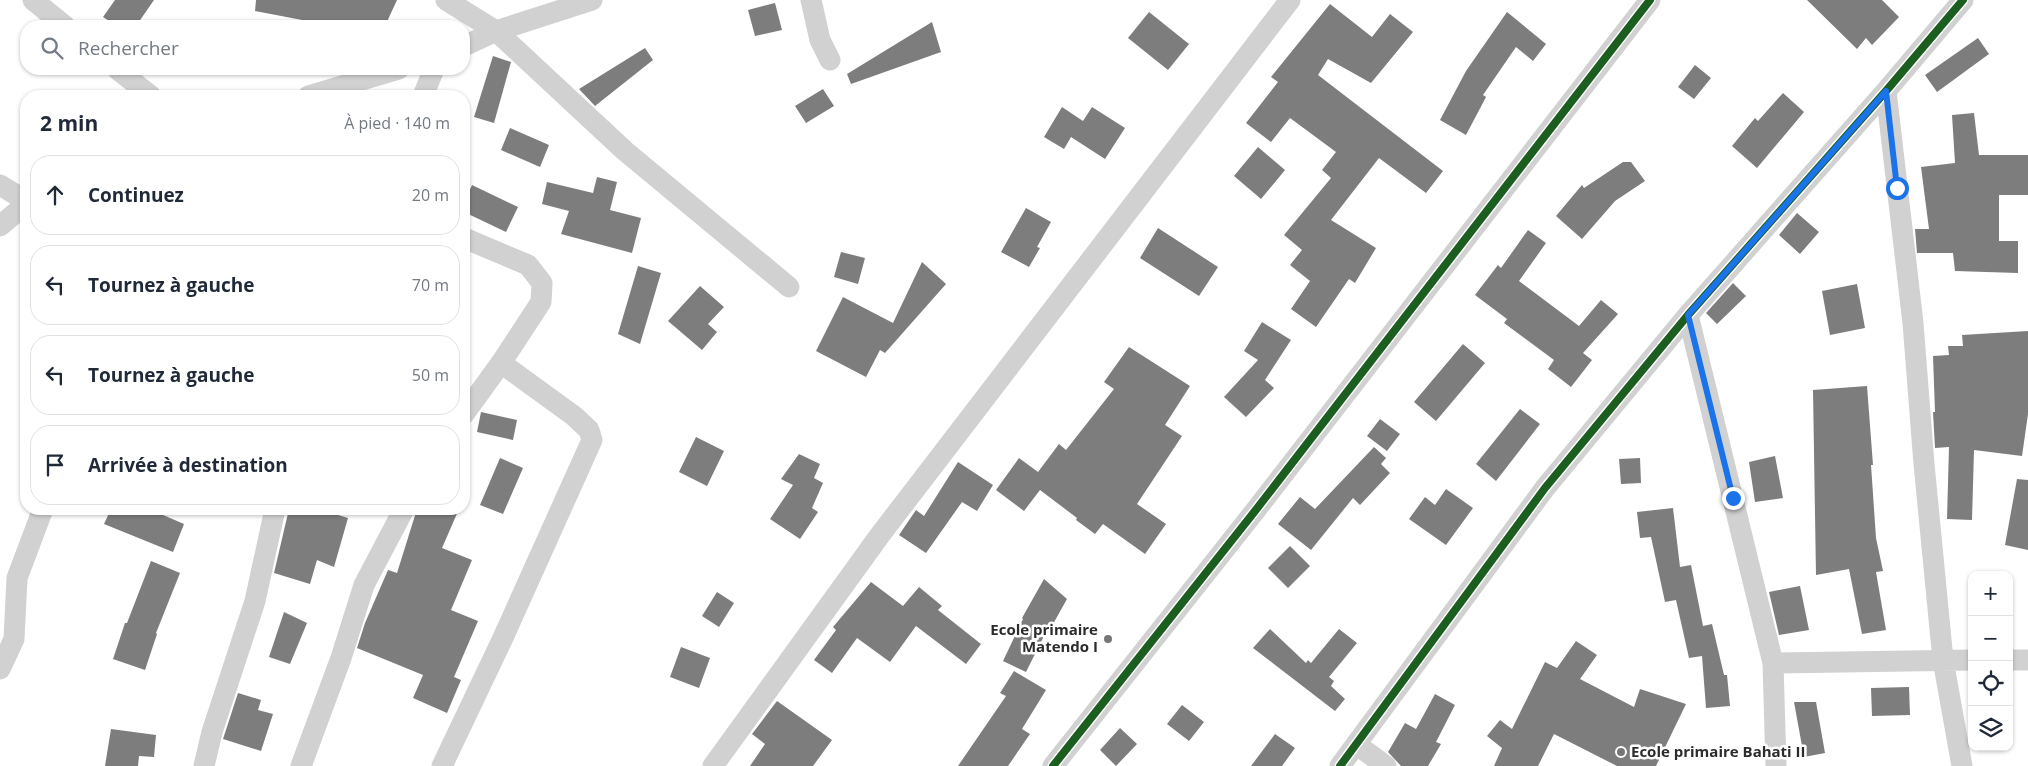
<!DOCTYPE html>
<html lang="fr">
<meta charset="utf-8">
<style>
body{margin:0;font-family:"Open Sans",sans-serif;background:#f2f2f3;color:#1f2937}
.controls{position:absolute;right:15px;bottom:15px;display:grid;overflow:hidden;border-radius:10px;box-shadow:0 1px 4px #0004}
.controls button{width:45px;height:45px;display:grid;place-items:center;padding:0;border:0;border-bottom:1px solid #e0e1e3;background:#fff;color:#1f2937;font:25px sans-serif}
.stop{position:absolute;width:15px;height:15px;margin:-11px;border:4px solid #1a73e8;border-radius:50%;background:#fff}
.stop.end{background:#1a73e8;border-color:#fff;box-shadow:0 1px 5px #0008}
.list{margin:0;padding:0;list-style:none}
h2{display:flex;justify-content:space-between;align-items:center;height:65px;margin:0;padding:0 20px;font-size:21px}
h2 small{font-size:16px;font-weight:400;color:#747a83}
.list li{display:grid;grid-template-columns:32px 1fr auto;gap:15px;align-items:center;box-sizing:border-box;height:80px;margin:0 10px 10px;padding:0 10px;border:1px solid #e0e1e3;border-radius:20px}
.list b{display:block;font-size:19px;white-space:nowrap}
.list em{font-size:16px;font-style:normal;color:#747a83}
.icon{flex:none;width:28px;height:28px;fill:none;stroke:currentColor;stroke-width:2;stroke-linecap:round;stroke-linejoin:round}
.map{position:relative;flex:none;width:2028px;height:766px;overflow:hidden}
.search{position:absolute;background:#fff;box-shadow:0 1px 4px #0004;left:20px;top:20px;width:450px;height:55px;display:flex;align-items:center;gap:12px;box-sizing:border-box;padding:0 18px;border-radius:20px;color:#747a83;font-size:19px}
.panel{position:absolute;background:#fff;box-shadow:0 1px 4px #0004;left:20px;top:90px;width:450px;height:425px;border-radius:20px}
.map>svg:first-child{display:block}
</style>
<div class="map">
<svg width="2028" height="766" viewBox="0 0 2028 766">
<rect width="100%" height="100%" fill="#fff"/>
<path fill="#7d7d7d" d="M 115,0 L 154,0 L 136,26 L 117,26 L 103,17 Z
M 256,0 L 397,0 L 385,26 L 316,26 L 318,23 L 255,11 Z
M 1807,0 L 1882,0 L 1899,17 L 1872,45 L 1866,38 L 1857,49 Z
M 775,3 L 782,30 L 755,36 L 748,10 Z
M 1330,4 L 1372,37 L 1390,14 L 1413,32 L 1371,83 L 1328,59 L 1318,75 L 1443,171 L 1426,193 L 1379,158 L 1331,220 L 1376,248 L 1355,283 L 1349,279 L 1316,327 L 1291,309 L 1310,281 L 1290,265 L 1302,250 L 1284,235 L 1331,178 L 1322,170 L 1336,152 L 1290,118 L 1271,142 L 1246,123 L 1278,82 L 1271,77 Z
M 1149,12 L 1189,44 L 1168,70 L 1128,38 Z
M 1507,12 L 1546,44 L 1533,61 L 1516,47 L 1483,95 L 1486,97 L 1466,135 L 1440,120 L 1466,71 Z
M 932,22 L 941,52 L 851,84 L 847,74 Z
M 1978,38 L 1989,54 L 1937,92 L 1925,75 Z
M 645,48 L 653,60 L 595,106 L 579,89 Z
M 493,56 L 511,62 L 494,123 L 474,117 Z
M 1695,65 L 1711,78 L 1694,99 L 1678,87 Z
M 823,89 L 834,106 L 806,123 L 795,106 Z
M 1783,93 L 1804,112 L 1757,168 L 1732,146 L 1755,118 L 1758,121 Z
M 1062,107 L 1083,121 L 1092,107 L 1125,128 L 1105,159 L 1071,137 L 1064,149 L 1044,137 Z
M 1974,113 L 1979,155 L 2028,155 L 2028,195 L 1999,195 L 1999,241 L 2018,241 L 2018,273 L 1955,271 L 1953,253 L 1917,253 L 1915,229 L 1929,229 L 1921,167 L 1955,163 L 1952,115 Z
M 510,128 L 549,145 L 540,167 L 501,150 Z
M 1258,147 L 1285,170 L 1261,199 L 1234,176 Z
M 1623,162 L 1631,162 L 1645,181 L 1615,201 L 1582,239 L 1556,216 L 1582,185 L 1584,188 Z
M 597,177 L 617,182 L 610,210 L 641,218 L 632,253 L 561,234 L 569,211 L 542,204 L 547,182 L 593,193 Z
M 472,185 L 518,207 L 506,232 L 464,212 L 464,203 Z
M 1026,208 L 1051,222 L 1037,247 L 1040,248 L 1029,267 L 1001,252 Z
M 1797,213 L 1819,232 L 1800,254 L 1779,235 Z
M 1158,228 L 1218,267 L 1199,296 L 1140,258 Z
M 1528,230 L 1546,243 L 1519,281 L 1579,326 L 1601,300 L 1618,314 L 1583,353 L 1592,360 L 1571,387 L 1548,369 L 1554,360 L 1504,323 L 1507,319 L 1475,295 L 1498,265 L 1501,268 Z
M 841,252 L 865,258 L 858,284 L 834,277 Z
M 922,262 L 946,284 L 885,353 L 880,350 L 866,377 L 816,351 L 843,297 L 893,323 Z
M 638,266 L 661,273 L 640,344 L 618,334 Z
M 1733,283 L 1746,296 L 1717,324 L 1706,313 Z
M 1857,284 L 1865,328 L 1830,335 L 1822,291 Z
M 700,286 L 724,307 L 708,324 L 717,332 L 702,350 L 668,321 Z
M 1262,322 L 1291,340 L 1265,380 L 1274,388 L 1246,417 L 1224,397 L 1258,360 L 1244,351 Z
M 2028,331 L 2028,414 L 2022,456 L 1974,450 L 1972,520 L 1947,519 L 1949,447 L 1935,448 L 1933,412 L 1935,412 L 1933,356 L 1949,355 L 1948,346 L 1963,346 L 1962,335 Z
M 1463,344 L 1485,363 L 1436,421 L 1414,402 Z
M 1129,347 L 1190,386 L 1165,425 L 1182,436 L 1137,504 L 1166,524 L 1145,554 L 1103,524 L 1095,534 L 1076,520 L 1077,518 L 1040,490 L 1024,511 L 996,490 L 1019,458 L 1038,472 L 1059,444 L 1066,450 L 1114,389 L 1104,382 Z
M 1867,386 L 1873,465 L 1871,465 L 1876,538 L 1883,571 L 1876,572 L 1886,630 L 1862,634 L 1849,569 L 1816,575 L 1813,390 Z
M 1520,409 L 1540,424 L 1496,481 L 1476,464 Z
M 481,412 L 517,420 L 513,440 L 477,432 Z
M 1380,419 L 1400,434 L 1387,451 L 1367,436 Z
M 696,437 L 724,451 L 707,486 L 679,472 Z
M 1374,447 L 1386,458 L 1381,464 L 1390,473 L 1360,505 L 1353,498 L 1311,550 L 1278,524 L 1300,497 L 1315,509 Z
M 799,454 L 820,464 L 814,478 L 823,483 L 812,508 L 818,512 L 800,539 L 770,519 L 793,485 L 781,479 Z
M 1775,456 L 1783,498 L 1755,502 L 1749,462 Z
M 500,458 L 523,468 L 503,514 L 480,505 Z
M 1640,458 L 1641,483 L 1621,484 L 1619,459 Z
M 958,462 L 993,485 L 977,511 L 962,502 L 926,553 L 899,535 L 916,510 L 924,516 Z
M 2017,479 L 2028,480 L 2028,550 L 2005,545 Z
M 1446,489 L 1473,508 L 1446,545 L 1409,519 L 1425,497 L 1435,505 Z
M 1673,508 L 1680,567 L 1691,565 L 1703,626 L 1712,624 L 1724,675 L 1727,675 L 1730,706 L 1706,708 L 1702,656 L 1689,658 L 1676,600 L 1665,602 L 1651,537 L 1640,538 L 1637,512 Z
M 111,509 L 149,509 L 184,524 L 173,552 L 104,524 Z
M 289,509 L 318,509 L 348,518 L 334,567 L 317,560 L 310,584 L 274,573 Z
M 417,509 L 459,509 L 442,548 L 472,560 L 451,610 L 478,621 L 454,677 L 461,680 L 447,713 L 413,698 L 423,675 L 357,648 L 365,623 L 388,570 L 397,573 Z
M 1290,546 L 1310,566 L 1288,588 L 1268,568 Z
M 151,561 L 180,573 L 156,633 L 157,634 L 145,670 L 113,659 L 125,623 L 127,623 Z
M 1044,579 L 1067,599 L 1048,633 L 1046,632 L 1026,672 L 1003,661 L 1023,619 L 1022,618 Z
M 871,582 L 903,606 L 919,587 L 942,606 L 938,610 L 981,644 L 966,664 L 916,626 L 890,662 L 857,638 L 832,673 L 814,660 L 836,630 L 833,627 Z
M 1800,586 L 1809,630 L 1779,635 L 1769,592 Z
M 717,592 L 734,603 L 719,627 L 702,616 Z
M 284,612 L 307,623 L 290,664 L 269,657 Z
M 1270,629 L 1306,663 L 1308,660 L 1311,663 L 1339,629 L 1357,643 L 1329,677 L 1334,681 L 1331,686 L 1345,699 L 1335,711 L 1253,648 Z
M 1576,641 L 1597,655 L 1580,679 L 1634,707 L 1640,689 L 1686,704 L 1656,766 L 1617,766 L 1554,734 L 1538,766 L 1494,766 L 1502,748 L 1487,736 L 1500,720 L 1512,729 L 1545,662 L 1557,668 Z
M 681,647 L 710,658 L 699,688 L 670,677 Z
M 1014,671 L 1046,690 L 1022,729 L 1030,734 L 1008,766 L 958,766 L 1006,696 L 1000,693 Z
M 1909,687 L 1910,715 L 1872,716 L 1871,688 Z
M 238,693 L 261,700 L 258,710 L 273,714 L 261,751 L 223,739 Z
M 1435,694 L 1455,705 L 1436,742 L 1441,744 L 1428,766 L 1401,766 L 1388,752 L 1405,723 L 1416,729 Z
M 777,701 L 832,740 L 813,766 L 750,766 L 765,744 L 752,734 Z
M 1794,702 L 1816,702 L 1825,753 L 1804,757 Z
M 1182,705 L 1204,722 L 1189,741 L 1167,724 Z
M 1120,728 L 1137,744 L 1116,766 L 1100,750 Z
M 111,729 L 156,735 L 154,757 L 139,756 L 138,766 L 105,766 Z
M 1275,734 L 1295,748 L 1282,766 L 1251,766 Z"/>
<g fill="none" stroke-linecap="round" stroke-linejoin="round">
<path stroke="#d1d1d1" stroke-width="21" d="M 33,0 L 65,26
M 446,0 L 496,31 L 625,151 L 789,287
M 811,0 L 820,40 L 830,60
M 464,46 L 496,31 L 592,0
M 117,69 L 151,96
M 1886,91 L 1913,323 L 1924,464 L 1943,660 L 1962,766
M 308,96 L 399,69
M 423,96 L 434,69
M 0,185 L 26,201
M 0,226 L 26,204
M 464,238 L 528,265 L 542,283 L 541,302 L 501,363 L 464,414
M 1688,315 L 1773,663 L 1776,766
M 2009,660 L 2028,660
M 1773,663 L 1972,660
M 0,669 L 14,639 L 17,578 L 43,509
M 1357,745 L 1386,766
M 204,766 L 212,732 L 255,601 L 275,509
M 301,766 L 341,658 L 364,585 L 404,509
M 442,766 L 502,640 L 592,440 L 589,430 L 574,416 L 501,363
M 713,766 L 880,535 L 1290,0
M 1053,766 L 1255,511 L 1650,0
M 1340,766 L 1545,488 L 1688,315 L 1886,91 L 1963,0"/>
<defs>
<path id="cycleway" d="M 1053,766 L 1255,511 L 1650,0
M 1340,766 L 1545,488 L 1688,315 L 1886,91 L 1963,0"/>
</defs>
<use href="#cycleway" stroke="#fff" stroke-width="11"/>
<use href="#cycleway" stroke="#1b5e20" stroke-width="8"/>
</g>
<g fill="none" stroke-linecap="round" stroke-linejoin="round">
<path stroke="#1a73e8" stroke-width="6" d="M 1733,498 L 1688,315 L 1886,91 L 1897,188"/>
</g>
<g fill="#767676" stroke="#fff" stroke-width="2">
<circle cx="1108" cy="639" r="5"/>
<circle cx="1621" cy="752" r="5"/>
</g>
<g text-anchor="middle" stroke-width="5" stroke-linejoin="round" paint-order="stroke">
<g font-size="15" font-weight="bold" fill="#2c2c2c" stroke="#fff" text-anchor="end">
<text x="1098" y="635">Ecole primaire<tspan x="1098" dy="17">Matendo I</tspan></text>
<text x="1631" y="757" text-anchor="start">Ecole primaire Bahati II</text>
</g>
</g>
</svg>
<div class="controls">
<button>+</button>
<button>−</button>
<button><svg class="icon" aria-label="locate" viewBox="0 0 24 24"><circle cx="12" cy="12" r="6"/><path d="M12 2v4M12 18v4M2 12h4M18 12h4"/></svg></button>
<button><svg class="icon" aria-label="layers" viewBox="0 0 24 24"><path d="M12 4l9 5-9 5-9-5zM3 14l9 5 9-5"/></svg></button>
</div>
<div class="stop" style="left:1897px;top:188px"></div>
<div class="stop end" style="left:1733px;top:498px"></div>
<div class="search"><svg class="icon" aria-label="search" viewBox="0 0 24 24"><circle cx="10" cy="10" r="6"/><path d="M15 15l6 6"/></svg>Rechercher</div>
<section class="panel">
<h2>2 min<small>À pied · 140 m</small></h2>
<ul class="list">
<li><svg class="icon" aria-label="ahead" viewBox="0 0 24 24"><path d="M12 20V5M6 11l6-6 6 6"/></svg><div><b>Continuez</b></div><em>20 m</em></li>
<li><svg class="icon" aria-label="left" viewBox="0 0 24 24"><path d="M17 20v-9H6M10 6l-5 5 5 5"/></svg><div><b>Tournez à gauche</b></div><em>70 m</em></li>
<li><svg class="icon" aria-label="left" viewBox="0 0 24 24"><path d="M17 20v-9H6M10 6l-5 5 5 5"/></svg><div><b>Tournez à gauche</b></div><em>50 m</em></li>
<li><svg class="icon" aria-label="arrive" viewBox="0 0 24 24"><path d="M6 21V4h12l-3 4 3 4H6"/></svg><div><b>Arrivée à destination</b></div></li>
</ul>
</section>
</div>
